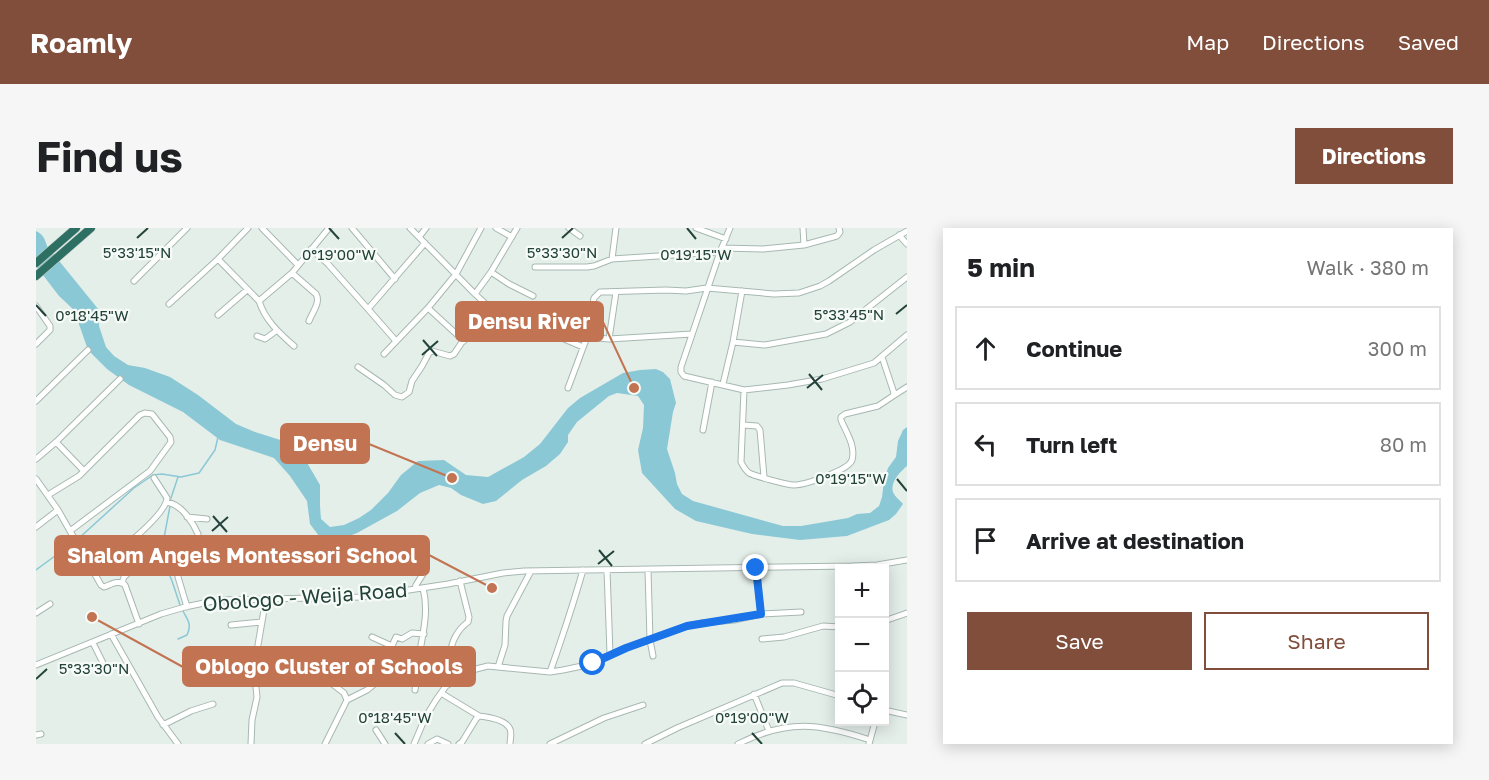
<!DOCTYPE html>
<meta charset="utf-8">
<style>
body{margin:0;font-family:"Golos Text",sans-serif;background:#f6f6f6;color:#202124}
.controls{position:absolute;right:18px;bottom:18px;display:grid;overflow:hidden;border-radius:0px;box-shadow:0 3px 15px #0003}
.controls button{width:54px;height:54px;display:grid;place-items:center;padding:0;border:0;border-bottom:2px solid #e0e0e0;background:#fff;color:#202124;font:30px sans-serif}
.stop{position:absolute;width:18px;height:18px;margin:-14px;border:4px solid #1a73e8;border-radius:50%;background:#fff}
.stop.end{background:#1a73e8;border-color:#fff;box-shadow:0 2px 6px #0008}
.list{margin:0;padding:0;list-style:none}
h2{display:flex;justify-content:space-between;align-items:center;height:78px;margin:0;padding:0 24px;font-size:26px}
h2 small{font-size:20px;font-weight:400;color:#757577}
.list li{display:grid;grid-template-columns:39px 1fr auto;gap:18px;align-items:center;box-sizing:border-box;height:84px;margin:0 12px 12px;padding:0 12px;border:2px solid #e0e0e0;border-radius:0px}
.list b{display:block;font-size:22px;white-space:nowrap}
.list em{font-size:20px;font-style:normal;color:#757577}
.actions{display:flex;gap:12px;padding:18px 24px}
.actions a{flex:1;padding:14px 0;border:2px solid #814e3c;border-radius:0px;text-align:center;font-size:21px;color:#814e3c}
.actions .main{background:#814e3c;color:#fff}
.icon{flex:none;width:33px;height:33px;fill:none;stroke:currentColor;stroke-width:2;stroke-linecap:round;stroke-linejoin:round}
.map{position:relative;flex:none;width:871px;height:516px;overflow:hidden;border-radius:0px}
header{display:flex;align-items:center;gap:36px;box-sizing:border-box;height:84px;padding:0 30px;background:#814e3c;color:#fff}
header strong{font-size:28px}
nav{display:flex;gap:33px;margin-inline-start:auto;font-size:21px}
.intro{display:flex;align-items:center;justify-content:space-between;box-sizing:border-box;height:144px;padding:0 36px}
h1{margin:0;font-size:42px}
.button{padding:15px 27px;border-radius:0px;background:#814e3c;color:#fff;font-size:21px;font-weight:700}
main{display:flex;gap:36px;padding:0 36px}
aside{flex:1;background:#fff;border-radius:0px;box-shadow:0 3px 15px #0003}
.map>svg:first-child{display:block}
</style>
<header>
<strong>Roamly</strong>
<nav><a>Map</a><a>Directions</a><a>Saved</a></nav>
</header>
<div class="intro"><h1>Find us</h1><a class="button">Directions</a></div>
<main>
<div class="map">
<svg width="871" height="516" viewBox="0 0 871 516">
<rect width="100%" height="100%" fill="#e5efea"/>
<path fill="#8bc8d5" d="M 0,3 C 7,6 9,11 11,18 L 63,82 L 63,98 L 70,119 L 78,128 L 92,137 L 109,140 L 134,149 L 162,167 L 200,196 L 219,204 L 254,215 L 266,226 L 284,257 L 284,278 L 285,291 L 294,299 L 308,297 L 323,290 L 335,282 L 352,265 L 365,247 L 382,233 L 408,232 L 430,247 L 452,249 L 488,229 L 504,216 L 532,180 L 544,170 L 587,145 L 604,142 L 620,141 L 627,144 L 634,151 L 640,175 L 637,184 L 631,221 L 639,245 L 641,256 L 646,266 L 657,273 L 747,298 L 765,298 L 812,290 L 821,286 L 834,285 L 843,278 L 846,269 L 848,253 L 852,240 L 860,229 L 862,213 L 867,202 L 871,199 L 871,238 C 864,244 854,254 857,264 C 859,269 864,272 867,276 L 860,286 L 853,292 L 811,308 L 764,312 L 716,306 L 660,293 L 639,281 L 606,245 L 602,222 L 607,200 L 608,177 L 602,168 L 581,165 L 573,168 L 541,194 L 532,207 L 532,214 L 524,226 L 510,238 L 486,252 L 460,273 L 447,276 L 425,267 L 415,260 L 403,257 L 384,265 L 361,283 L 321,305 L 305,311 L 294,312 L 283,308 L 274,296 L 271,273 L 254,248 L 238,230 L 184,212 L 147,184 L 93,157 L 71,141 L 52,122 L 38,82 L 23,68 L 0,38 Z"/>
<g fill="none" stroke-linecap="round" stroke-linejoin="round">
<path stroke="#8bc8d5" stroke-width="1.5" d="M 135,270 L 142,249
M 134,278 L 128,310 L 123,322 L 136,353 L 144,377
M 42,311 L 98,260 L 117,247 L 126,246 L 145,249 L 163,245 L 179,222 L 182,209
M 0,342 L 38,314
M 142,411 L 151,407 C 156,396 152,393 147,383"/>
<defs>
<path id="minor" d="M 226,0 L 262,37
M 316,0 L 359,51
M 374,0 L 439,66 L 451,77 L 476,89 L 547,119
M 460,0 L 476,9
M 533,0 L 544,8
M 660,0 L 690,11
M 694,0 L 684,24 L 645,139 L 645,144 L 648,148 L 708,162 L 752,157 L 786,151 L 838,135 L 871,107
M 767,0 L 768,17
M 863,7 L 871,16
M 383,9 L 390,0
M 686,20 L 727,21 L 768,17 L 801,8 L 804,4 L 803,0
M 275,21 L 292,36 L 332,81 L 389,15
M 182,31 L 223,73 C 229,92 243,105 258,118
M 576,31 L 580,0
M 499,39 L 551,39 L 558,38 L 576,31 L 684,24
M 455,44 L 473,56 L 497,68
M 98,53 L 151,0
M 439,66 L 455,44 L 481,0
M 223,73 L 256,45
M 133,76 L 182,31 L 212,0
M 0,78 L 14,98 L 14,102 L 0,116
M 392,80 L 428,113
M 332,81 L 360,113
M 182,87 L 211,62
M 273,93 C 276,85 285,74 280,66 L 256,45 L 293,0
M 221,108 L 229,111 L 240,103
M 551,109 L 573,111 L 656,106
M 573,111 L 580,64
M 697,114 L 729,117 L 790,106 L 814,94 L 871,49
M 348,126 L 392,80 L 420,46 L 445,0
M 322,139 L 348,157 L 359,167 L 366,169 L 373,164 L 376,153 L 386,138 L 393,125 L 396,123 L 414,128 L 418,126 L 451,77
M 687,156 L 697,114 L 706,63
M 532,160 L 551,109 L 558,70 L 564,64 L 630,62 L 650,63 L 671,60 L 738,66 L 763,65 L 784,58 L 793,53 L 838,22 L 871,3
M 708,162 L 705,234 C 707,238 709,242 713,245 C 719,248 751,257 758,257 C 769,257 813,242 816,232 C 820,218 810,204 805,192 L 805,189 L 809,186 L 842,178 L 857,168 L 858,165 L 846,129
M 857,168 L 871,159
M 0,173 L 52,122
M 707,197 L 721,198 L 724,202 L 728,249
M 667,202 L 676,154
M 20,214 L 48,243
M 0,231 L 20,214 L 84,151
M 0,251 L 22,282 L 34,303 L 114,243 L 135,214 L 134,209 L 116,186 L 109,185 L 104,187 L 43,248 L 12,267
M 131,274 C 146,277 156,293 162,306
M 151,289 L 171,291
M 0,299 L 22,282
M 34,303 L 65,357 L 68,359 C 74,357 83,351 89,357 L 103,396
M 720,340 L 725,386 L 765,384
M 571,342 L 574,426
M 612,342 L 614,412 L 617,428
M 57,343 C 73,331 130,289 131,270 L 118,250
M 142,349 L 151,379
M 424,353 L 433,389 L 432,394 C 422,401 414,415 415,427 C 415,434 421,443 425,449
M 86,355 L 88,349 L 120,320
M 379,361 L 380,357 L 387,346
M 0,385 L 14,376
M 848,393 L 871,385
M 195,397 L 226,394
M 75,406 L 122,489 L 142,516
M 336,409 L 356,418
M 726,411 L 748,409 L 787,398 L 804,399
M 57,415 L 70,441
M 222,417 L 230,370
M 0,437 L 125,386 L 149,379 L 182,372 L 327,369 L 412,356 L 467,345 L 488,343 L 816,338 L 841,337 L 871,332
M 462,439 L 469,417 L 470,393 L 471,388 L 495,343
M 514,444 C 526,410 537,377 547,342
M 291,452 L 308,465 L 311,472
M 379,462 C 381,451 381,439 383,428 C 387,405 393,383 387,360
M 405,465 L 443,488
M 718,466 L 733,503
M 848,482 L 871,487
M 127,497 L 155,483 L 177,476
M 340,502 L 349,516
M 0,507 L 5,506
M 215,516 L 216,492 L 221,469 L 218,440
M 289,516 L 311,472 L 331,462 L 343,452 L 348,445 L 356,418 L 360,409 L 366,411 L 376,405 L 388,406
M 378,516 L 389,490 L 400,472 L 410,458 L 440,441 L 452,438 L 514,444 L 527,442 L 551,437 L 590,420 L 651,398 L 666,395 L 698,392 L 725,386
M 392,516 L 401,511 L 412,516
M 423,516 L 426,514 L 440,491 L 443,488 C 452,489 470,492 474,501 C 476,505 474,512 474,516
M 514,516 L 568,490 L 607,477
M 609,516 L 641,500 L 746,455 L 758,455 L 804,468
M 702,516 C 751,491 783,495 834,512
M 833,516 L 839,494"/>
<path id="highway" d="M 0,35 L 40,0
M 0,48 L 55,0"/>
</defs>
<use href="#minor" stroke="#a7b8b2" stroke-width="7"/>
<use href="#highway" stroke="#c1cac8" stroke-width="9"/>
<use href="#minor" stroke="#fff" stroke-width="5"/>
<use href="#highway" stroke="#2d6f63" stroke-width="8"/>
</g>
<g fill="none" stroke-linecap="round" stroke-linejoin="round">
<path stroke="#1a73e8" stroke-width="8" d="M 557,435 L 590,420 L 651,398 L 725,386 L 720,340"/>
</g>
<path fill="none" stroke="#23423a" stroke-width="2" d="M 293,0 L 303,11M 651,0 L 660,11M 101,10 L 112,0M 526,10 L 537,0M 0,77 L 10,88M 860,86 L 871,77M 387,112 L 401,128M 386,127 L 402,113M 773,146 L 786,162M 771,160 L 787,147M 861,251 L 871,263M 177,288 L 191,304M 176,303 L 192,289M 563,322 L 576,338M 562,336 L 578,323M 0,451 L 11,441M 359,505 L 369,516M 716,505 L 726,516"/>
<g text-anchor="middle" stroke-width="4.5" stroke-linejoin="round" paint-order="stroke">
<g font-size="20" fill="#23423a" stroke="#f6fbf8">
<text transform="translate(269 369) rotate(-4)" y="7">Obologo - Weija Road</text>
</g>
</g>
<g font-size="15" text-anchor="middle" fill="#23423a" stroke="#f6fbf8" stroke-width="4.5" stroke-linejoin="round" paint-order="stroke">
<text x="526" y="30">5°33'30"N</text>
<text x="101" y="30">5°33'15"N</text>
<text x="660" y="32">0°19'15"W</text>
<text x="303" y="32">0°19'00"W</text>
<text x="813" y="92">5°33'45"N</text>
<text x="56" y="93">0°18'45"W</text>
<text x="815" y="256">0°19'15"W</text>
<text x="58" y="446">5°33'30"N</text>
<text x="359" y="495">0°18'45"W</text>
<text x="716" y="495">0°19'00"W</text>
</g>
<path fill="none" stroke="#c27452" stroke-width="2" d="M598 160L567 94M416 250L333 216M456 360L393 327M56 389L147 439"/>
<g fill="#c27452" stroke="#f6fbf8" stroke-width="2">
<circle cx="598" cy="160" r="6"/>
<circle cx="416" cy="250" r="6"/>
<circle cx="456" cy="360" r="6"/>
<circle cx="56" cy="389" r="6"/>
</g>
<g fill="#c27452" stroke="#c27452" stroke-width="2">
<rect x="420" y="74" width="147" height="39" rx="6"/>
<rect x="245" y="196" width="88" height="39" rx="6"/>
<rect x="19" y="308" width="374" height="39" rx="6"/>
<rect x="147" y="419" width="292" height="39" rx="6"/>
</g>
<g font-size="21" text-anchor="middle" font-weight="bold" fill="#fff">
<text x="493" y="101">Densu River</text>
<text x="289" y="223">Densu</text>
<text x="206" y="335">Shalom Angels Montessori School</text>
<text x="293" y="446">Oblogo Cluster of Schools</text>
</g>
</svg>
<div class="controls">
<button>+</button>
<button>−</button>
<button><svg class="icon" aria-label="locate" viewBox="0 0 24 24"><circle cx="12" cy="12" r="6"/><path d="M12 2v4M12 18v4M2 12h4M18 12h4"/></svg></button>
</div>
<div class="stop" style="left:557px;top:435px"></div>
<div class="stop end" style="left:720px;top:340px"></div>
</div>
<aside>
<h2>5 min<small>Walk · 380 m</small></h2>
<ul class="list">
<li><svg class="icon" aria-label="ahead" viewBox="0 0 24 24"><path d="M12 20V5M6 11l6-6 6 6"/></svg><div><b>Continue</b></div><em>300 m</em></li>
<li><svg class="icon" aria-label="left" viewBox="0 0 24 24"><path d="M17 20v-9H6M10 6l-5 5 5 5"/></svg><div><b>Turn left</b></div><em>80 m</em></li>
<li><svg class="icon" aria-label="arrive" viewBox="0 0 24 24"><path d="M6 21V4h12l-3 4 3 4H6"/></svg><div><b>Arrive at destination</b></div></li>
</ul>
<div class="actions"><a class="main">Save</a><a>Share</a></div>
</aside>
</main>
